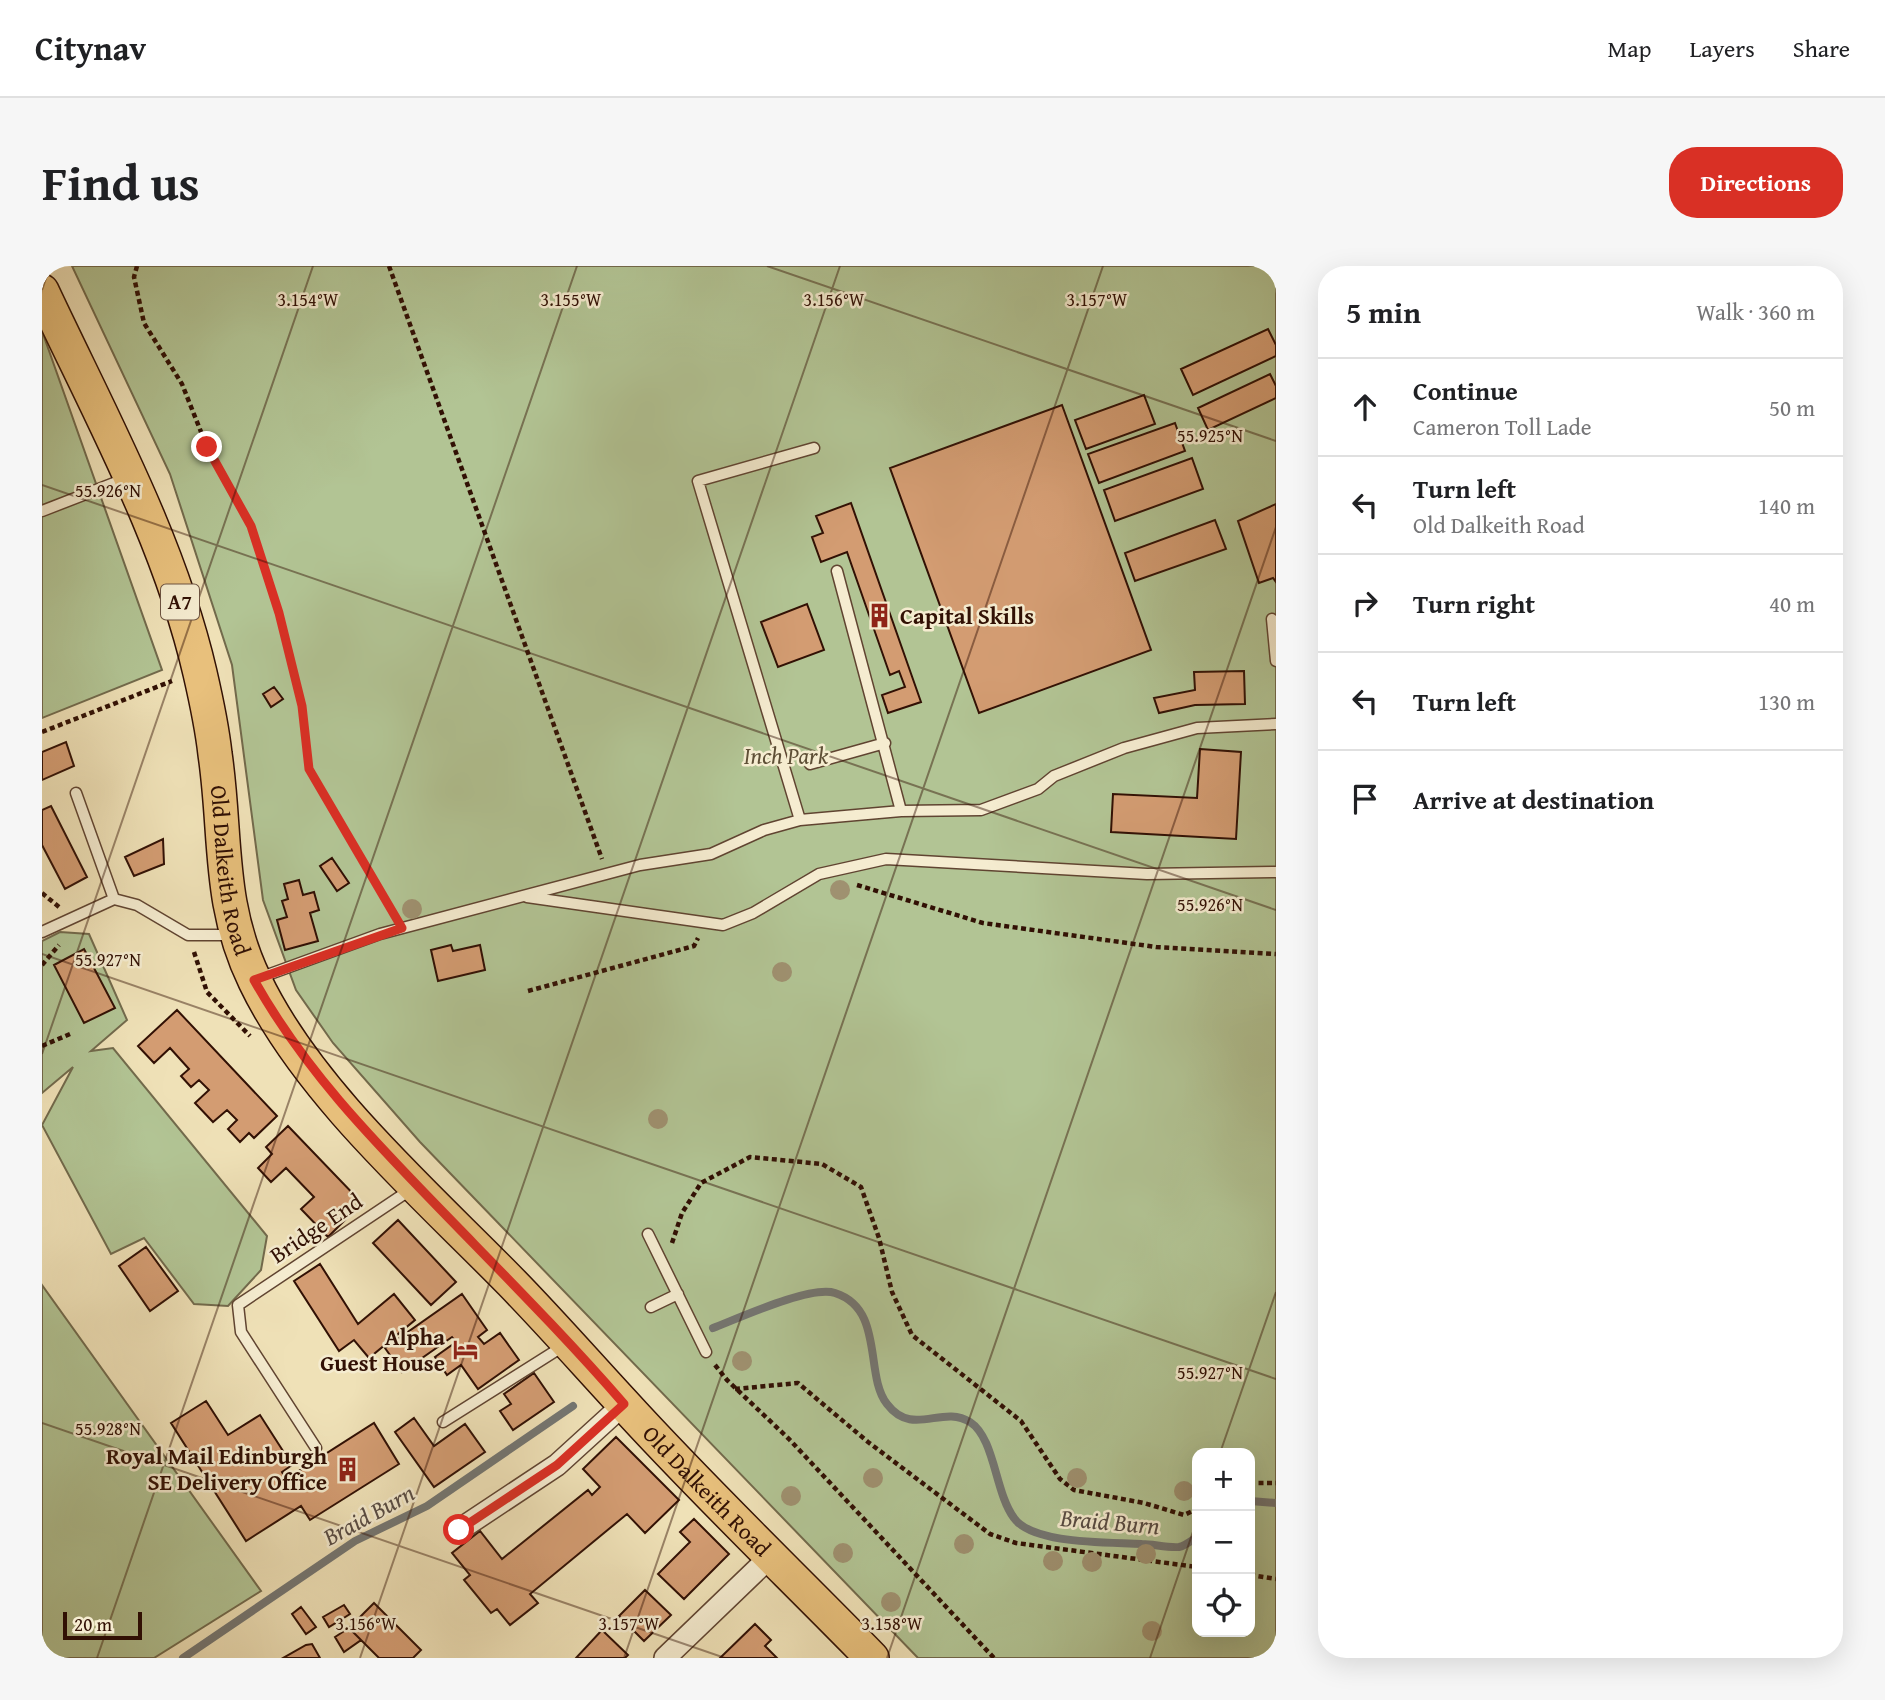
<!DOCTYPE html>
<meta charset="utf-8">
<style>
body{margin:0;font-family:"Gentium Book Plus",serif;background:#f6f6f6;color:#202124}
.controls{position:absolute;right:21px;bottom:21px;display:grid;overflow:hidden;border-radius:14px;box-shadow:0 7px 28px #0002}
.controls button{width:63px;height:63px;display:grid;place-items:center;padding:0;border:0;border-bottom:2px solid #e0e0e0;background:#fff;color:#202124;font:35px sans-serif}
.scale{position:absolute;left:21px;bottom:18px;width:79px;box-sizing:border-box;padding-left:7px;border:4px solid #311004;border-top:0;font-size:19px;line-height:24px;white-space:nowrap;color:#311004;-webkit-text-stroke:5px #f5ecd0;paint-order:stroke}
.stop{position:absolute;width:21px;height:21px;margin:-16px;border:5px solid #d93025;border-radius:50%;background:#fff}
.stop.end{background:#d93025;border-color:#fff;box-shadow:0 2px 7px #0008}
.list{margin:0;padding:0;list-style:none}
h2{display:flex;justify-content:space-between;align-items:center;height:91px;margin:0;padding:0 28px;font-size:30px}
h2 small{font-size:23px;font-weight:400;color:#757577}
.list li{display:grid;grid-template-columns:46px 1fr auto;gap:21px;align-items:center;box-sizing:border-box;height:98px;padding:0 28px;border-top:2px solid #e0e0e0}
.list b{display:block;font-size:26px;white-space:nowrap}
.list p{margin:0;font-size:23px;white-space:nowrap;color:#757577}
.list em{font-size:23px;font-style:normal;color:#757577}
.icon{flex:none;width:38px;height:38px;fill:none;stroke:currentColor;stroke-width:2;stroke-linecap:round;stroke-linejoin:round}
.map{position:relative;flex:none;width:1234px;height:1392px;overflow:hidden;border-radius:28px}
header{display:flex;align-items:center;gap:42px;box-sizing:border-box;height:98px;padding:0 35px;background:#fff;border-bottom:2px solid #e0e0e0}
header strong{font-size:33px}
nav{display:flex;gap:38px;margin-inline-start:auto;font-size:24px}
.intro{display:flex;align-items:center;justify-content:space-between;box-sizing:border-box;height:168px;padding:0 42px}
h1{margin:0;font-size:49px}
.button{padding:18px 32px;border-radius:28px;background:#d93025;color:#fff;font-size:24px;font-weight:700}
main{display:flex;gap:42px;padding:0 42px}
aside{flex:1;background:#fff;border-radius:28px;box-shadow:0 7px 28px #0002}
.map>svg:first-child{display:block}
</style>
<header>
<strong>Citynav</strong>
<nav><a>Map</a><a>Layers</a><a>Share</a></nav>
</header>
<div class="intro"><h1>Find us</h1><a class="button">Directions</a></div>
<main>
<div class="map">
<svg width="1234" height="1392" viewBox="0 0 1234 1392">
<rect width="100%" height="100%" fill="#efe1b7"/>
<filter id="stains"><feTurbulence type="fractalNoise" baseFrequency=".00286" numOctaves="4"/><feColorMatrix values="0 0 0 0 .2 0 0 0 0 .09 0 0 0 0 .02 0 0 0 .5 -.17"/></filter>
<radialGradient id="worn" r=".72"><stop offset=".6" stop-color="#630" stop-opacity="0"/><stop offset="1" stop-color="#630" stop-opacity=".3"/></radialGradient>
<path fill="#b2c494" stroke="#726a4c" stroke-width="2" fill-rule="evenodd" d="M 30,0 L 1234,0 L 1234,1392 L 876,1392 L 378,876 L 291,777 L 254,724 L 221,634 L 190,399 L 128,208 ZM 1155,1187 L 1208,1187 L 1208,1366 L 1155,1366 Z
M 0,65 L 120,404 L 0,452 Z
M 18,666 L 47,668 L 85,754 L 49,785 L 71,782 L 225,970 L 219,1004 L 186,1040 L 152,1038 L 102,972 L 69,988 L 0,859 L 31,801 L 0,827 L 0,675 Z
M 0,1019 L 219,1325 L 112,1392 L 0,1392 Z"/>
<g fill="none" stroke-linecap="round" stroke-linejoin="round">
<path stroke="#747672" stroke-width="8" d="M 671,1062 C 697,1052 769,1019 793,1027 C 843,1043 822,1109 845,1138 C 871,1172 900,1138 928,1156 C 953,1172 953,1227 972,1252 C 991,1279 1069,1276 1100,1278 C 1111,1278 1125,1282 1137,1281 C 1143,1280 1150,1274 1155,1271
M 1208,1235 L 1234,1237
M 141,1392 L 313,1275 L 385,1240 L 531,1140"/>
</g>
<path fill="#d39c72" stroke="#311004" stroke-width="2" d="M 1226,63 L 1234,79 L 1234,90 L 1151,129 L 1139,103 Z
M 1228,108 L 1234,120 L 1234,132 L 1166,164 L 1156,142 Z
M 1102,129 L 1113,158 L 1044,183 L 1033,154 Z
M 1020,139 L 1109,384 L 937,447 L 848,202 Z
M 1133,157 L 1143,185 L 1057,217 L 1046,188 Z
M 1150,192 L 1161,223 L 1073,255 L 1062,224 Z
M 809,237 L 879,436 L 846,447 L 840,429 L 863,421 L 857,405 L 848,409 L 805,286 L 779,296 L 770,271 L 781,267 L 774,250 Z
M 1234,238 L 1234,316 L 1231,312 L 1217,317 L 1196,255 Z
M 1173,254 L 1184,283 L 1093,315 L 1083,287 Z
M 765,338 L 782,384 L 736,401 L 719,356 Z
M 1202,405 L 1203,438 L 1153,439 L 1117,447 L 1112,432 L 1153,424 L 1152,406 Z
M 232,421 L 241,433 L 229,441 L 221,428 Z
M 24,476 L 32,500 L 0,514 L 0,486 Z
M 1158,483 L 1199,486 L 1194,573 L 1069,566 L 1071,528 L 1155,532 Z
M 9,540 L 45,611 L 23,623 L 0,579 L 0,544 Z
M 121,573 L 122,598 L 92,610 L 83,591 Z
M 290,592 L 307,617 L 295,625 L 278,600 Z
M 257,614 L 261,629 L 272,626 L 277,644 L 268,647 L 276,675 L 243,684 L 235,654 L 245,651 L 240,635 L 246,633 L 242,618 Z
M 409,679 L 411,685 L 438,679 L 443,704 L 396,715 L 389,684 Z
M 42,683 L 73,742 L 42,757 L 12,699 Z
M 135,744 L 235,850 L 212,872 L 207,867 L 198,876 L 186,863 L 195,854 L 185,844 L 171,856 L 153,837 L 167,824 L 157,814 L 149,821 L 139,810 L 147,803 L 128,782 L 112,797 L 96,780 Z
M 246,860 L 320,937 L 286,971 L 259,943 L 272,931 L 244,902 L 229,916 L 216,902 L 230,888 L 224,881 Z
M 356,954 L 414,1016 L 389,1039 L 331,977 Z
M 104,981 L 136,1025 L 108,1045 L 77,1000 Z
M 278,998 L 316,1058 L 352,1028 L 373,1054 L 327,1092 L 312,1074 L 297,1085 L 252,1015 Z
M 420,1028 L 445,1064 L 436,1071 L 442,1078 L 458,1067 L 477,1094 L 436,1123 L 419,1099 L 405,1109 L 393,1091 L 414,1076 L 410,1071 L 360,1106 L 343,1082 Z
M 492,1107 L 512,1136 L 471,1164 L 458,1145 L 469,1138 L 462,1128 Z
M 164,1135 L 186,1169 L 218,1149 L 250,1199 L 240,1206 L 244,1213 L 332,1157 L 357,1198 L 268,1254 L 259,1240 L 204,1275 L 129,1157 Z
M 372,1152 L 392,1180 L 423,1158 L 443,1186 L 392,1221 L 353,1166 Z
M 574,1171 L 637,1234 L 603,1267 L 585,1248 L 488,1328 L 496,1337 L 468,1359 L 455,1343 L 449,1347 L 422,1314 L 428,1309 L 410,1287 L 438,1265 L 460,1293 L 546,1224 L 550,1229 L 558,1221 L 541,1203 Z
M 652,1253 L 687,1288 L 642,1333 L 616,1308 L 648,1276 L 638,1266 Z
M 603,1324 L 629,1349 L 602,1375 L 577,1350 Z
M 332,1337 L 379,1384 L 371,1392 L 337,1392 L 307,1362 Z
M 302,1339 L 308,1348 L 287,1361 L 281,1351 Z
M 259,1341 L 274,1361 L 264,1368 L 250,1348 Z
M 713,1358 L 729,1374 L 723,1380 L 735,1392 L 678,1392 Z
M 307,1362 L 319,1374 L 302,1386 L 293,1371 Z
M 560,1364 L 586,1389 L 583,1392 L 534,1392 Z
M 270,1378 L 278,1392 L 241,1392 L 264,1379 Z"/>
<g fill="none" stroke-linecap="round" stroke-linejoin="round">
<defs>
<path id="service" d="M 0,245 L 85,212
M 795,305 L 859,545
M 1230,353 L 1234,395
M 768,498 L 843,477
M 34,527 L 72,633
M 758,554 L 656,215 L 772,182
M 485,631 L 681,659 L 711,647 L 777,608 L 844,593 L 1105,608 L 1234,606
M 0,666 L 72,633 L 95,639 L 146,669 L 193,669
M 217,712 L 338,668 L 598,599 L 669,588 L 722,564 L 758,554 L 859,545 L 939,544 L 996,523 L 1012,510 L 1082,482 L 1155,462 L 1234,458
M 606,968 L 664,1086
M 609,1041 L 636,1028
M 401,1156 L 523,1079
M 274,1182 L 199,1066 L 196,1039 L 371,922"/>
<path id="minor" d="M 417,1264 L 515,1199 L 582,1138
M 623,1392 L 729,1290"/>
<g id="primary">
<path id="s1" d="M 0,25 C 58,149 127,273 158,407 C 164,433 170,461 173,488 C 185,569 175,637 213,715 C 266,826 383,928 469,1016 C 508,1056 544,1097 581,1137 C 661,1225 747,1307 830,1392"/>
</g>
</defs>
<use href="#service" stroke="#604431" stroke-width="13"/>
<use href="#minor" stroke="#604431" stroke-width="24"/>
<use href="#primary" stroke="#311004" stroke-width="36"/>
<path stroke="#311004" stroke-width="4.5" stroke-dasharray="5 3.5" stroke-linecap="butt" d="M 95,0 L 92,11 L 102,57 L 140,118 L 165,181 L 209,260 L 238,347 L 260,440 L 267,503 L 351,646
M 347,0 L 560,593
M 0,466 L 130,415
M 815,619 L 941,657 L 1114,681 L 1234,688
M 0,627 L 17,641
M 152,686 L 165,726 L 208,770
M 0,699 L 17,679
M 486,725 L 652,680 L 656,672
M 0,780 L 28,768
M 630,977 L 640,947 L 659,917 L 708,891 L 780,898 L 819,921 L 837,972 L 850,1026 L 870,1069 L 979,1155 L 1018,1213 L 1032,1224 L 1102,1237 L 1142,1249 L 1155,1243
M 673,1099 L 685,1114 L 747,1173 L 952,1392
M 693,1123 L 756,1117 L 826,1176 L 948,1268 L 974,1277 L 1155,1301
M 1208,1217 L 1234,1217
M 1208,1309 L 1234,1313"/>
<use href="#service" stroke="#f5ecd0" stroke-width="10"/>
<use href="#minor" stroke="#f5ecd0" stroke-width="21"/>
<use href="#primary" stroke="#e8c07c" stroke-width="33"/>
</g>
<g fill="#9f9170">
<circle cx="798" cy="624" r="10"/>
<circle cx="370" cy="643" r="10"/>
<circle cx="740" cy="706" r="10"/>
<circle cx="616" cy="853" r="10"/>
<circle cx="700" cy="1095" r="10"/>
<circle cx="831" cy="1212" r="10"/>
<circle cx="1035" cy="1212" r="10"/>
<circle cx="1142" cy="1225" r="10"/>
<circle cx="749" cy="1230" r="10"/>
<circle cx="922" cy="1278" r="10"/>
<circle cx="801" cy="1287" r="10"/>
<circle cx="1104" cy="1288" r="10"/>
<circle cx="1011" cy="1295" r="10"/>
<circle cx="1050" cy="1296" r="10"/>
<circle cx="849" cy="1336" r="10"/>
<circle cx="1110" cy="1365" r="10"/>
</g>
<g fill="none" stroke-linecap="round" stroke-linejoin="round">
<path stroke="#d93025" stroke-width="9" d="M 165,181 L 209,260 L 237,347 L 260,440 L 267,503 L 360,662 L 212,714 C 262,803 328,871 399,944 C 461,1008 524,1071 582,1138 L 515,1199 L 417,1264"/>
</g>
<path fill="none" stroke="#311004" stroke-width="2" stroke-opacity="0.45" d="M 725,0 L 1234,175M 0,24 L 8,0M 0,219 L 1234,644M 0,688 L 1234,1113M 0,788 L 271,0M 0,1157 L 683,1392M 1178,1187 L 1234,1026M 55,1392 L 535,0M 318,1392 L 798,0M 582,1392 L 1061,0M 845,1392 L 1234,261M 1108,1392 L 1155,1254"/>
<defs>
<symbol id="building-bare" viewBox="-9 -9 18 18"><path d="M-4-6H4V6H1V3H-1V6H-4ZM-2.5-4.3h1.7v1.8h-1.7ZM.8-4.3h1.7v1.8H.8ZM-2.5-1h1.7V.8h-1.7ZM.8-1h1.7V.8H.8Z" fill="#8f2418" stroke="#f5ecd0" stroke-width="2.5" paint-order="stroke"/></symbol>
<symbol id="hotel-bare" viewBox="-9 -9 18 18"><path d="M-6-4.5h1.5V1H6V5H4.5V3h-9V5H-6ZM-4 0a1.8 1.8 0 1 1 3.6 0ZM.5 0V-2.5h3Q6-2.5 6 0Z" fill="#8f2418" stroke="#f5ecd0" stroke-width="2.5" paint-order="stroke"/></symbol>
</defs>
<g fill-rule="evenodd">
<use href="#building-bare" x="820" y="332" width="35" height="35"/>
<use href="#hotel-bare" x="406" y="1066" width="35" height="35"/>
<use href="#building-bare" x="288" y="1186" width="35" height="35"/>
</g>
<g text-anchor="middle" stroke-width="5" stroke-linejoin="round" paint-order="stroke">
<rect fill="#f5ecd0" stroke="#6c5241" stroke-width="2" x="119" y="318.5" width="38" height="35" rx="5"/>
<g font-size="21" font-weight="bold" fill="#311004">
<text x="138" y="343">A7</text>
</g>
<g font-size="23" font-weight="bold" fill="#311004" stroke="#f5ecd0" text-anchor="end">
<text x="858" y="358" text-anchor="start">Capital Skills</text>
<text x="403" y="1079">Alpha<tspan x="403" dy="26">Guest House</tspan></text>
<text x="285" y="1198">Royal Mail Edinburgh<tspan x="285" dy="26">SE Delivery Office</tspan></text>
</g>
<g font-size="23" font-style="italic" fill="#5e4f36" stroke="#f5ecd0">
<text x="744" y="498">Inch Park</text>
</g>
<g font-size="23" fill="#311004" stroke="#f5ecd0">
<text dy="8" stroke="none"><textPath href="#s1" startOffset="614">Old Dalkeith Road</textPath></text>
<text transform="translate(274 962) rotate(-34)" y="8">Bridge End</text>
<text dy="8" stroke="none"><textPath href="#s1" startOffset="1412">Old Dalkeith Road</textPath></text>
</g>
<g font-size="24" font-style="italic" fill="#584c44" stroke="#f5ecd0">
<text transform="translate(327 1249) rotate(-29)" y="8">Braid Burn</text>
<text transform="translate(1068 1256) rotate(5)" y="8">Braid Burn</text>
</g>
</g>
<g font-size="18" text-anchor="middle" fill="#311004" stroke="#f5ecd0" stroke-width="5" stroke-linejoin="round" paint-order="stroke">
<text x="266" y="40">3.154°W</text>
<text x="529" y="40">3.155°W</text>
<text x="792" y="40">3.156°W</text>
<text x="1055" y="40">3.157°W</text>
<text x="1168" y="176">55.925°N</text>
<text x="66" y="231">55.926°N</text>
<text x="1168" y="645">55.926°N</text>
<text x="66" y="700">55.927°N</text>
<text x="1168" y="1113">55.927°N</text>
<text x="66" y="1169">55.928°N</text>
<text x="324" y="1364">3.156°W</text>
<text x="587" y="1364">3.157°W</text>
<text x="850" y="1364">3.158°W</text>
</g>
<rect width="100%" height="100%" filter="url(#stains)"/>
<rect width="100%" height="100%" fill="url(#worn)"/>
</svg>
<div class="controls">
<button>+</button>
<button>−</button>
<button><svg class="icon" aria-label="locate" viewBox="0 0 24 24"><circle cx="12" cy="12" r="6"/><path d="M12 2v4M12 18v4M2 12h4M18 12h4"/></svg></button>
</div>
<div class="scale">20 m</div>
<div class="stop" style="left:417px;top:1264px"></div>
<div class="stop end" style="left:165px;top:181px"></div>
</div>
<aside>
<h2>5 min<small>Walk · 360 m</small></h2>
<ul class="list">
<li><svg class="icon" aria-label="ahead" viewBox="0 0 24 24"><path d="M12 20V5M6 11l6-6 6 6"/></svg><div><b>Continue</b><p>Cameron Toll Lade</p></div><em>50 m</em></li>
<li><svg class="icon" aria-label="left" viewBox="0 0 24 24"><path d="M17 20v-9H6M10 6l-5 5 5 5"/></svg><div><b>Turn left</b><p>Old Dalkeith Road</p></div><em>140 m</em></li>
<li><svg class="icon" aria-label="right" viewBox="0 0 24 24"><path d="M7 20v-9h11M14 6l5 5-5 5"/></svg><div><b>Turn right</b></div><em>40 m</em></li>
<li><svg class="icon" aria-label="left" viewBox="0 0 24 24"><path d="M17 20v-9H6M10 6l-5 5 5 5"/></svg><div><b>Turn left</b></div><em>130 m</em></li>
<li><svg class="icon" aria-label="arrive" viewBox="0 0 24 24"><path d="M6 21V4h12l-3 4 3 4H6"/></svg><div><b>Arrive at destination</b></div></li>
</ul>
</aside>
</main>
